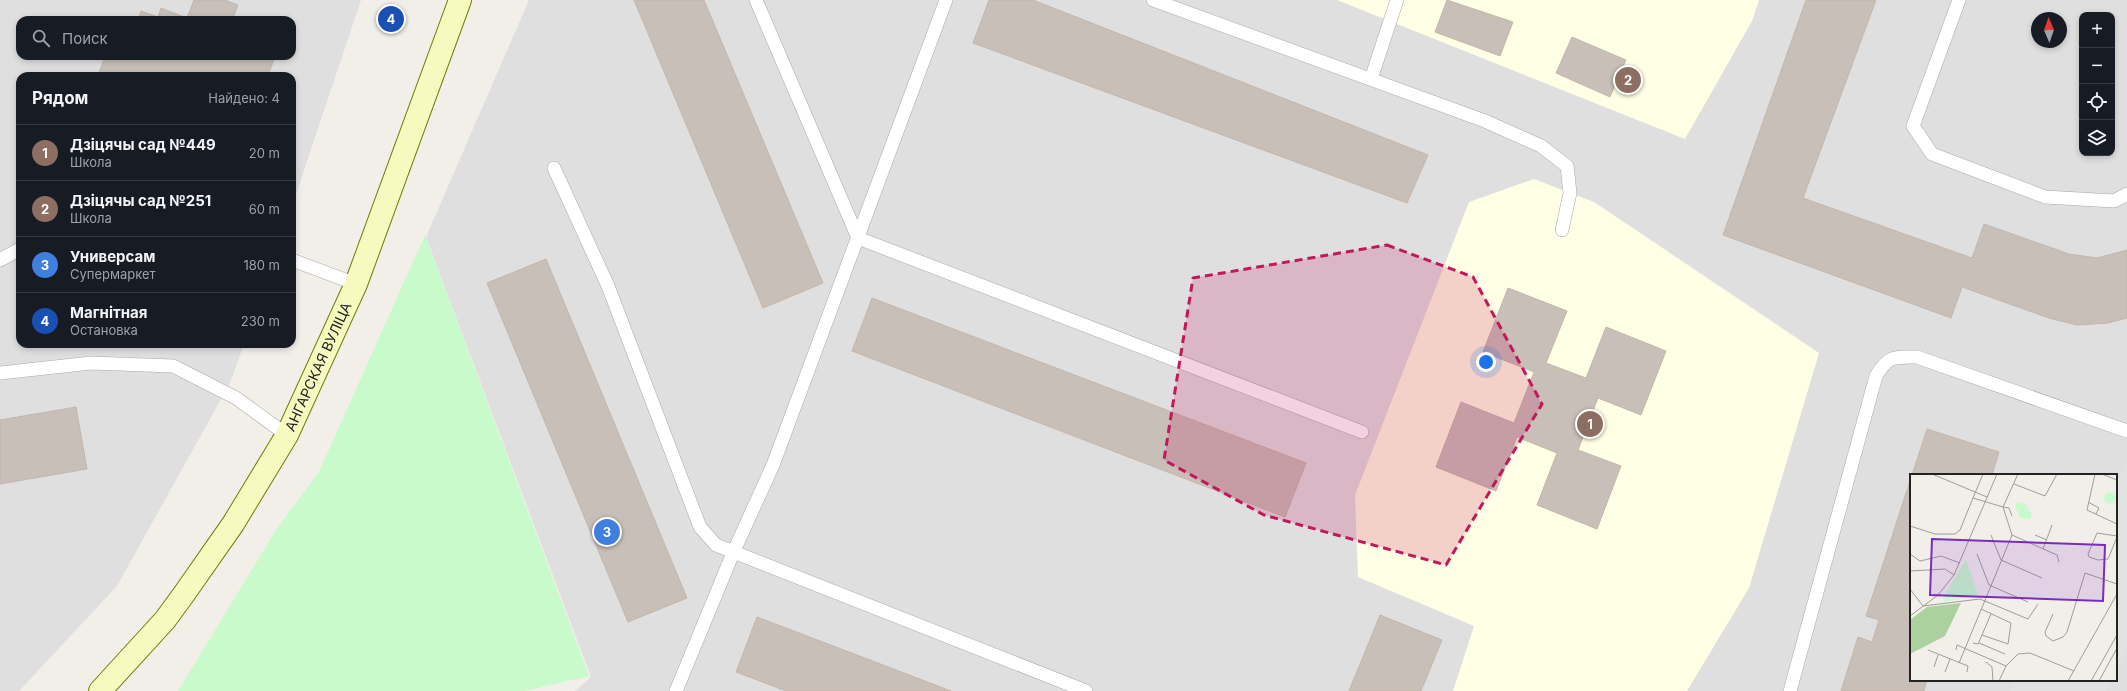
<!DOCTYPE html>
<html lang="ru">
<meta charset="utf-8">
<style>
body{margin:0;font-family:Inter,sans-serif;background:#242831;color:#f1f3f6}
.controls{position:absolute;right:12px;top:12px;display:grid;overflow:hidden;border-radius:8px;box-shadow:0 2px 6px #0003}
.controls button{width:36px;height:36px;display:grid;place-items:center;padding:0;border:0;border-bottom:1px solid #363941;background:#171b24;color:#f1f3f6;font:20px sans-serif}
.compass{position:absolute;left:2031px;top:12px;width:36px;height:36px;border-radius:50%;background:#171b24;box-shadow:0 2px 6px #0003;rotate:358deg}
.you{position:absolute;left:1486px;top:362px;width:14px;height:14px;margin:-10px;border:3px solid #fff;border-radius:50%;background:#1a73e8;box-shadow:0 0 0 6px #1a73e833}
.badge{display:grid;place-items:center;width:26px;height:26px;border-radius:50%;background:#d40000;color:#fff;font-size:13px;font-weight:700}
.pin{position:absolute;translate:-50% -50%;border:2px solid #fff;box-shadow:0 1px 4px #0006}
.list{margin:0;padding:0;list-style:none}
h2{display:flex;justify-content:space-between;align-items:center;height:52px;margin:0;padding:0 16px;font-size:17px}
h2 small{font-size:13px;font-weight:400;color:#9ea1a6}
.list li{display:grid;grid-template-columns:26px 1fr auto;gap:12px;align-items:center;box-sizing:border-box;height:56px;padding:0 16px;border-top:1px solid #363941}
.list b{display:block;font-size:15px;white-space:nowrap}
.list p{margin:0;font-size:13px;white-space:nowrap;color:#9ea1a6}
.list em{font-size:13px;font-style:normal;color:#9ea1a6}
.icon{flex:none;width:22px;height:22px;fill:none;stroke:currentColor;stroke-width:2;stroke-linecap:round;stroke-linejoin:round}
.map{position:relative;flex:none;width:2127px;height:691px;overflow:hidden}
.search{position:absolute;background:#171b24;box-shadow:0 2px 6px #0003;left:16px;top:16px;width:280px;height:44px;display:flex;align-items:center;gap:10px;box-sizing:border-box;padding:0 14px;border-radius:12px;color:#9ea1a6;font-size:15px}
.panel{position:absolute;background:#171b24;box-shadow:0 2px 6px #0003;left:16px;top:72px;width:280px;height:276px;border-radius:12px}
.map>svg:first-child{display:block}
</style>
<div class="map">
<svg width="2127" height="691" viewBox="0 0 2127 691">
<rect width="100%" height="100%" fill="#f2efe9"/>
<path fill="#e0dfdf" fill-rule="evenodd" d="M 0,0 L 361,0 L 292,206 L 292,76 L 20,76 L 20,344 L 244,344 L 230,383 L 117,586 L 19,691 L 0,691 ZM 20,20 L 292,20 L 292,56 L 20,56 Z
M 529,0 L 2127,0 L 2127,691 L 575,691 L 591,677 L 426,237 ZM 2082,15 L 2112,15 L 2112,153 L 2082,153 ZM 2037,18 L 2061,18 L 2061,42 L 2037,42 ZM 1911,475 L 2116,475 L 2116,680 L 1911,680 Z"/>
<path fill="#ffffe5" d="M 1337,0 L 1759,0 L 1752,21 L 1685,139 Z
M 1534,179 L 1594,202 L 1819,353 L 1749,588 L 1687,691 L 1453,691 L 1474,626 L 1358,577 L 1355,495 L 1469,202 Z"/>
<path fill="#c8facc" d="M 425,235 L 589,676 L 525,691 L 178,691 L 276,530 L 319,472 Z"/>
<path fill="#e2e2e2" d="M 2127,462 L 2127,649 L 2116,671 L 2116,484 Z
M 2016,680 L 2111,680 L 2106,691 L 2010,691 Z"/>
<path fill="#c7bfb8" stroke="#c4b6ab" d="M 194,0 L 225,0 L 238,5 L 232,20 L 138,20 L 141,11 L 158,17 L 161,8 L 187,18 Z
M 634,0 L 704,0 L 823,283 L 763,308 Z
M 989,0 L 1033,0 L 1428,155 L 1407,203 L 973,43 Z
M 1447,0 L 1513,22 L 1500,56 L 1435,32 Z
M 1806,0 L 1876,0 L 1803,198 L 1972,258 L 1984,224 L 2069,254 L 2097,258 L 2127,250 L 2127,318 L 2108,323 L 2077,325 L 2049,318 L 1962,287 L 1951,318 L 1723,235 Z
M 1572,37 L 1626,60 L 1610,97 L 1556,73 Z
M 105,56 L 275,56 L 268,76 L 98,76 Z
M 546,259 L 687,598 L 628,622 L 487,283 Z
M 1508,288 L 1567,311 L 1546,363 L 1586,378 L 1606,327 L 1666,351 L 1641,415 L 1598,398 L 1578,450 L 1621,466 L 1597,529 L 1537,505 L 1557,453 L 1517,437 L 1496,491 L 1436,467 L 1461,402 L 1514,423 L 1534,372 L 1483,352 Z
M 872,298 L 1306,463 L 1285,517 L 852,351 Z
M 76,407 L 87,469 L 0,484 L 0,420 Z
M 1927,429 L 1999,452 L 1992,475 L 1912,475 Z
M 1911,478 L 1911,680 L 1927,680 L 1924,691 L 1841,691 L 1858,637 L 1872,642 L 1879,620 L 1866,616 Z
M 1380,615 L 1442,640 L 1421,691 L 1349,691 Z
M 757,617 L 870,660 L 951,691 L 786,691 L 736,672 Z"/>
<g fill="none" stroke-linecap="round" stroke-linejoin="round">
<defs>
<path id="lane" d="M 756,0 L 858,238 L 1362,432
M 1153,0 L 1485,121 L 1541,146 L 1567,166 L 1570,193 L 1562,230
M 1959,0 L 1913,126 L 1932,154 L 2045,197 L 2114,201 L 2127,194
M 1371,79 L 1397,0
M 554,168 L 608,286 L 700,527 L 716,545 L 1086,691
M 0,260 L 20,249
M 292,260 L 356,284
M 0,373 L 91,363 L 173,366 L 236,398 L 287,435
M 676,691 L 733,553 L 773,465 L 946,0
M 1790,691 L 1876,376 C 1889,355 1894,357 1917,357 L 2127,431"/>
<g id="secondary">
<path id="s1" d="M 100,691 L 165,620 L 184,594 L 233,524 L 287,435 L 356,284 L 460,0"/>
</g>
</defs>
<use href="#lane" stroke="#a9a9a9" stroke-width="14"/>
<use href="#secondary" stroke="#707d05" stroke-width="24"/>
<use href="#lane" stroke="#fff" stroke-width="13"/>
<use href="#secondary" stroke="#f7fabf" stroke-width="22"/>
</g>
<path fill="#c2185b" fill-opacity="0.2" stroke="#c2185b" stroke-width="3" stroke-dasharray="8 5" stroke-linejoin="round" d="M 1387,245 L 1473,277 L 1542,404 L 1446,565 L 1264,515 L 1164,460 L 1193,278 Z"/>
<g text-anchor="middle" stroke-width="3" stroke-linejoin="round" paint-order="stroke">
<g font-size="14" fill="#222" stroke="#fff">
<text dy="5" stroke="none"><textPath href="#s1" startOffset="393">АНГАРСКАЯ ВУЛІЦА</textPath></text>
</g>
</g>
<g transform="translate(1910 474)">
<rect width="207" height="207" fill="#f2efe9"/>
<path d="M 51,129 L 35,162 L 0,180 L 0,146 L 17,133 Z" fill="#add19e"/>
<path d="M194 24a6 6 0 1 1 12 0a6 6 0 1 1-12 0ZM 107,28 L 115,29 L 122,41 L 120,45 L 110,44 L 105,32 ZM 56,85 L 68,121 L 34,128 L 33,124 Z" fill="#c8facc"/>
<path fill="none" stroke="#9f9d99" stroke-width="1" d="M 22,0 L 77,23M 185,0 L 177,36 L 207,50M 192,0 L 207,6M 104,10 L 135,22 L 147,0M 63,24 L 73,0M 178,28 L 189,34 L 186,40M 102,42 L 99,34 L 93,33 L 108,0M 0,52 L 25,60 L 45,60 L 50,56 L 63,24 L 93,33 L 102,61 L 147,81 L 149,88M 81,61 L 91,86 L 132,104M 125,61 L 137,66M 207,62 L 187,59 L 178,80 L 179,83 L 188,86 L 198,85 L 207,63M 133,75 L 142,51M 0,80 L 10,87 L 31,82 L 50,89M 67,80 L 79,111 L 118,128M 0,97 L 35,95 L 44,101M 0,115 L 13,132 L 70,125 L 118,145 L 128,130M 71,135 L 101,149 L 98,170 L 72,161 L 81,140M 143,140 L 135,158 L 136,162 L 143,167 L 153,163 L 157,158 L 175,99 L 207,110M 0,142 L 28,121 L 44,101 L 87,0M 63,169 L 68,170 L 72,161M 69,169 L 95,180M 18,176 L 58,192 L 57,198M 46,176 L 47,171 L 96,192M 76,188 L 82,193 L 83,207M 49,189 L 102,61M 24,193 L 28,181M 35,198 L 40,185M 89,207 L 96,192 L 108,180 L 120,179 L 164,197M 158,207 L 207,120M 181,207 L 207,161M 189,207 L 207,174"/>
<path fill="#7b2cbf" fill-opacity="0.15" stroke="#7b2cbf" stroke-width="2" d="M 22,65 L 195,71 L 193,127 L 20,121 Z"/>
<rect width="207" height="207" fill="none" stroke="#222" stroke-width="2"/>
</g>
</svg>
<div class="controls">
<button>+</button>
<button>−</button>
<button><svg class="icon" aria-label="locate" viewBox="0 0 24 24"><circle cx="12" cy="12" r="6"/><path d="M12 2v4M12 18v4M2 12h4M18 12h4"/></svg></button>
<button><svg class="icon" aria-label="layers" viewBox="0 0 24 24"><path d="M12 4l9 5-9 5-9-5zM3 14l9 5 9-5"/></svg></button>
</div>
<svg class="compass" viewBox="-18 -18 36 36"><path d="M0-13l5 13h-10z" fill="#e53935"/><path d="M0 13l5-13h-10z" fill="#9ea1a6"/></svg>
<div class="you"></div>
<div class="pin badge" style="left:1590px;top:424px;background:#8d6e63">1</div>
<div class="pin badge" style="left:1628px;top:80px;background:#8d6e63">2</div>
<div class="pin badge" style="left:607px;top:532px;background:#3f7fe0">3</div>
<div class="pin badge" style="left:391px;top:19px;background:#1a4fb4">4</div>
<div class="search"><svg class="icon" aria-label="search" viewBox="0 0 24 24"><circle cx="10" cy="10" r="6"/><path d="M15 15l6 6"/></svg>Поиск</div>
<section class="panel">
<h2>Рядом<small>Найдено: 4</small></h2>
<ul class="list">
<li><span class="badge" style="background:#8d6e63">1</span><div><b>Дзіцячы сад №449</b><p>Школа</p></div><em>20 m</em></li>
<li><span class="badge" style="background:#8d6e63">2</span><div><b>Дзіцячы сад №251</b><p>Школа</p></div><em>60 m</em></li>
<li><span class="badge" style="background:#3f7fe0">3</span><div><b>Универсам</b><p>Супермаркет</p></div><em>180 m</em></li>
<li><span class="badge" style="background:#1a4fb4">4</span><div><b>Магнітная</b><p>Остановка</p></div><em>230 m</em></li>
</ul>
</section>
</div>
